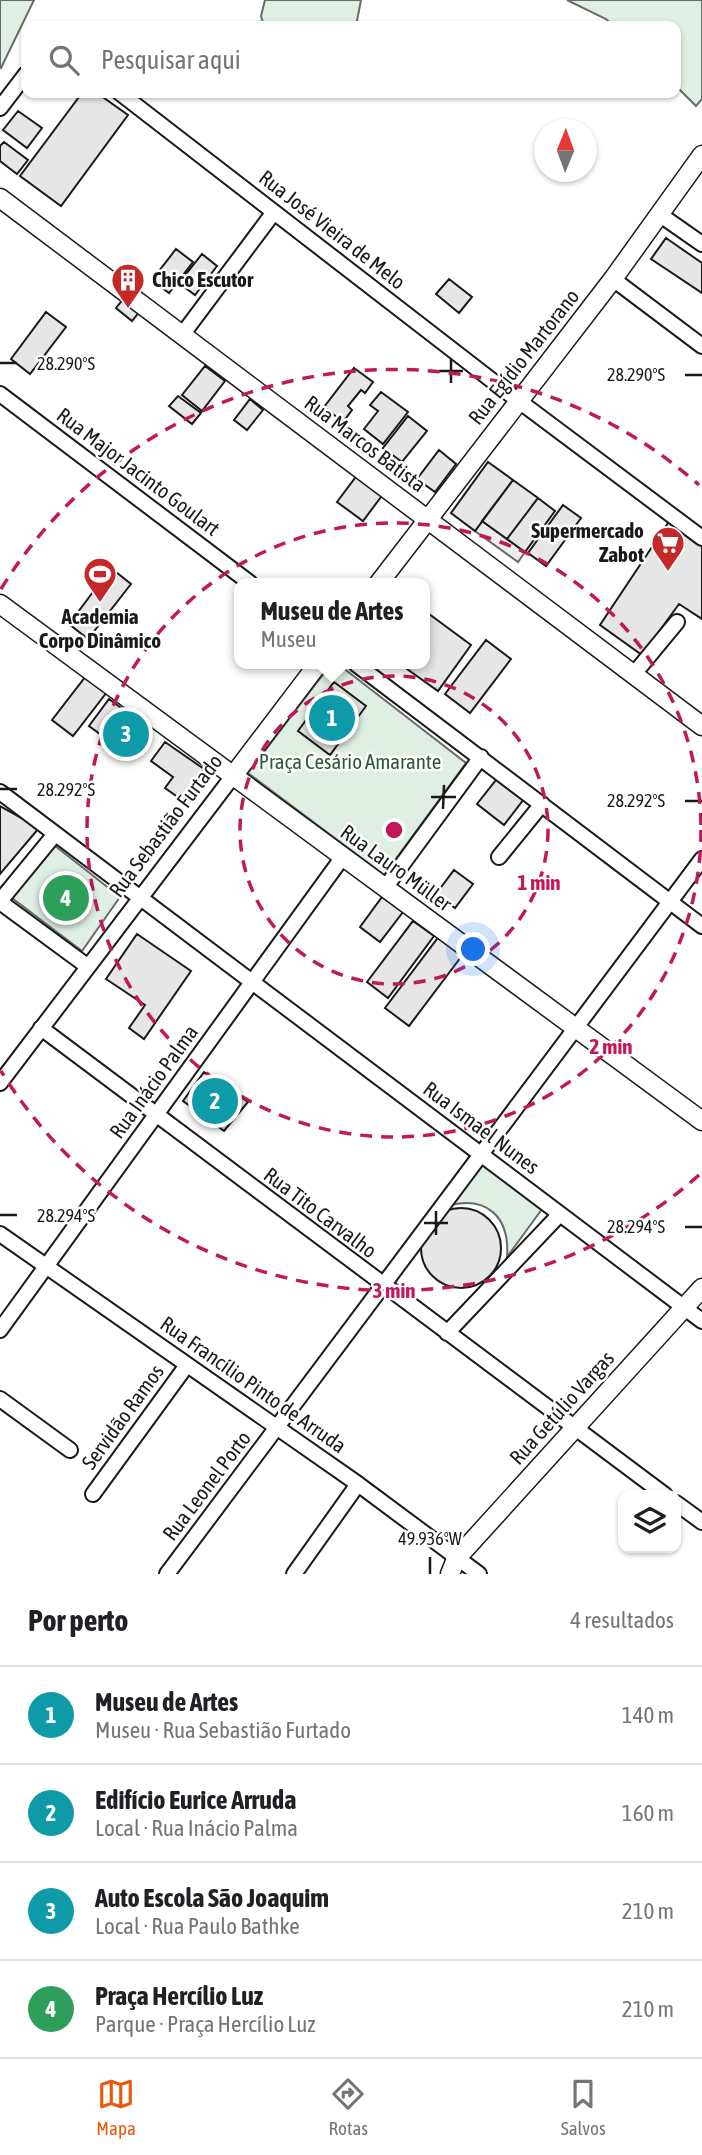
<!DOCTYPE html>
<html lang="pt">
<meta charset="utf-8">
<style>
body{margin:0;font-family:"Asap Condensed",sans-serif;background:#f6f6f6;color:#202124}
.controls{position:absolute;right:21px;bottom:21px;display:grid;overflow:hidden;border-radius:14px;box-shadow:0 2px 5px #0004}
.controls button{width:63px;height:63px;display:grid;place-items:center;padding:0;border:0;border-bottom:2px solid #e0e0e0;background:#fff;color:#202124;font:35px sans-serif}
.compass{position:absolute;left:534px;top:119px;width:63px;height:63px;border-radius:50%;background:#fff;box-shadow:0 2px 5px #0004;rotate:1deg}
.you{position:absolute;left:474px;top:950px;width:24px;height:24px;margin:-18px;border:5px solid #fff;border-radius:50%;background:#1a73e8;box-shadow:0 0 0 10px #1a73e833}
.badge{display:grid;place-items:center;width:46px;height:46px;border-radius:50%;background:#ea580c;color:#fff;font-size:23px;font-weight:700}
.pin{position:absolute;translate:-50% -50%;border:4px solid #fff;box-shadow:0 2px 7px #0006}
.popup{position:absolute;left:234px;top:578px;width:196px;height:91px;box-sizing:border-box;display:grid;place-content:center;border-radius:14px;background:#fff;filter:drop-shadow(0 2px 5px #0005);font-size:23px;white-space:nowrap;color:#757577}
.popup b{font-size:26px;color:#202124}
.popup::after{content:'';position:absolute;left:50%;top:100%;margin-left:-14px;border:14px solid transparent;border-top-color:#fff}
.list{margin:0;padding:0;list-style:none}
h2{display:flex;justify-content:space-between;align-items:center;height:91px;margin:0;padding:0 28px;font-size:30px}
h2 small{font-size:23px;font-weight:400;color:#757577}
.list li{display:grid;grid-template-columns:46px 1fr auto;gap:21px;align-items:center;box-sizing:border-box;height:98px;padding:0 28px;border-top:2px solid #e0e0e0}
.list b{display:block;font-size:26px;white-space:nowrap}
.list p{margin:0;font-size:23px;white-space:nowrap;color:#757577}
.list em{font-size:23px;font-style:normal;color:#757577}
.icon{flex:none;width:38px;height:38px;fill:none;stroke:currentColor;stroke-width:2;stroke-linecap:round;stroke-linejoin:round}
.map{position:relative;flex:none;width:702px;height:1574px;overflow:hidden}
.search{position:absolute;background:#fff;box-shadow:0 2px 5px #0004;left:21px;right:21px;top:21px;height:77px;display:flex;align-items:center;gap:18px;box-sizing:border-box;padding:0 24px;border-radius:14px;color:#757577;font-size:26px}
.sheet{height:483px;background:#fff}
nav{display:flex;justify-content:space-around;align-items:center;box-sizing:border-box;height:98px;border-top:2px solid #e0e0e0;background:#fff;font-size:19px;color:#757577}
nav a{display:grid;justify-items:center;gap:4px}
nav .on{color:#ea580c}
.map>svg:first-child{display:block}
</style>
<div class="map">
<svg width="702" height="1574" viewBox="0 0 702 1574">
<rect width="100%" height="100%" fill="#fff"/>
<path fill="#e0efe3" stroke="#6a6a6a" stroke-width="2" d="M 0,0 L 34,0 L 1,68 L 0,67 Z
M 265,0 L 361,0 L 356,26 L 264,26 L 261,16 Z
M 567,0 L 702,0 L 702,99 L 696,106 L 676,86 L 676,26 L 614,26 L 606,19 Z
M 331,664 L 338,664 L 466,763 L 384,875 L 248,773 Z
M 54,845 L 120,897 L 82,951 L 12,898 Z
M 483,1159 L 545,1205 L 507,1257 C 510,1217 487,1195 447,1206 Z"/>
<path fill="#ededed" stroke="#6a6a6a" stroke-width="2" d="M 482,521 L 525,552 L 518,562 L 475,531 Z"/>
<path fill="#e6e6e6" stroke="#1a1a1a" stroke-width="2" d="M 82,93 L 97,93 L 128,115 L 61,206 L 20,176 Z
M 18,111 L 42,128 L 27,148 L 3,130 Z
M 4,142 L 28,160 L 17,174 L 0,161 L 0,146 Z
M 666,238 L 702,263 L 702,293 L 651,259 Z
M 176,249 L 193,262 L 169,293 L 152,280 Z
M 202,254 L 217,266 L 195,295 L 179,283 Z
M 449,279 L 472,297 L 459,313 L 436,294 Z
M 124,298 L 140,311 L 132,321 L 116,308 Z
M 46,312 L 66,327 L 30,374 L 11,359 Z
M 205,366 L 225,381 L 202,411 L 182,395 Z
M 354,368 L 373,382 L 365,393 L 361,390 L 348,406 L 352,410 L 343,422 L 324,407 Z
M 381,392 L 408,412 L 383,444 L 364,429 L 378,411 L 370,405 Z
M 178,396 L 201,413 L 192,424 L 169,406 Z
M 250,399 L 263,410 L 247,430 L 234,420 Z
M 408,416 L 427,431 L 402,462 L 383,448 Z
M 439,450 L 456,464 L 435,492 L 417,479 Z
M 488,462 L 513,480 L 475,531 L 451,513 Z
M 358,474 L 384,493 L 363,521 L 337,502 Z
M 513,480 L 538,498 L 507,539 L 482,521 Z
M 538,498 L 555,511 L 525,552 L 507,539 Z
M 563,505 L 581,518 L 546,566 L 528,553 Z
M 670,520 L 702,543 L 702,619 L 679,604 L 642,655 L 600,625 Z
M 111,568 L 131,584 L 88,639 L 69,624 Z
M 425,611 L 471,645 L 438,691 L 400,664 L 425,664 Z
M 486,640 L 511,659 L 470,713 L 445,694 Z
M 86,676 L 107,692 L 73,736 L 52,720 Z
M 334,682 L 366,706 L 330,755 L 298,731 Z
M 109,699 L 124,710 L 104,737 L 89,726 Z
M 128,711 L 146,725 L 123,756 L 105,742 Z
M 165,742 L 204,769 L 182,800 L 165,788 L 173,777 L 151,761 Z
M 500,775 L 527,795 L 504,825 L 477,804 Z
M 0,806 L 39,828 L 0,874 Z
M 454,870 L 473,884 L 455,908 L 436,894 Z
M 382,897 L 403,912 L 380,942 L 360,927 Z
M 413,921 L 434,936 L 388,998 L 367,982 Z
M 137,934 L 191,971 L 144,1039 L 129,1028 L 145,1005 L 106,979 Z
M 440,935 L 464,953 L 409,1026 L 385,1008 Z
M 204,1072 L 248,1102 L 224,1131 L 183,1101 Z
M421 1248a40 40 0 1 1 80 0a40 40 0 1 1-80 0Z"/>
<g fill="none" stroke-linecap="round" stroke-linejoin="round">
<defs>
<path id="minor" d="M 120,93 L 503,389 L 702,538
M 0,108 L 26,74
M 659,214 L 702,244
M 613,279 L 702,346
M 182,335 L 274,212
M 0,394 L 250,583
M 356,664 L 702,926
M 634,674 L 677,622
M 0,792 L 702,1321
M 499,857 L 542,804
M 385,888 L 481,757
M 0,901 L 55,834
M 0,902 L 87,966
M 41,1028 L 665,1495
M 0,1083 L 233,776
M 0,1234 L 358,1484 L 479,1574
M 0,1330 L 342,858
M 447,1333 L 560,1214
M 0,1399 L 70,1450
M 93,1494 L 187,1365
M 676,1503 L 702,1522
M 167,1574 L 702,859
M 294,1574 L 358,1484"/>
<path id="major" d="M 0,198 L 702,726
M 379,583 L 613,279 L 702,155
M 0,604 L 702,1121
M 233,776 L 318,664
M 450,1574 L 456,1559 L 702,1288"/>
</defs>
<use href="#minor" stroke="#1a1a1a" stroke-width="18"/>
<use href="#major" stroke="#1a1a1a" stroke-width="21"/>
<use href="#minor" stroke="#fff" stroke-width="14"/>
<use href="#major" stroke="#fff" stroke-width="18"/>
</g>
<path fill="none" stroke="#1a1a1a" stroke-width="2.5" d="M 0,363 L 17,363M 439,371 L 463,371M 685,375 L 702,375M 451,383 L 451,359M 0,789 L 17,789M 431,797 L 456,797M 685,801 L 702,801M 443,809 L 444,785M 0,1215 L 17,1215M 424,1223 L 448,1223M 685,1227 L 702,1227M 436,1235 L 436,1211M 430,1574 L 430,1557"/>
<g fill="none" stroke="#c2185b" stroke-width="3.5" stroke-dasharray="12 9">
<circle cx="394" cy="830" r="154"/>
<circle cx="394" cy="830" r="307"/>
<path d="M699 1175A461 461 0 0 1 1 1071M1 589A461 461 0 0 1 699 485"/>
</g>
<defs>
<symbol id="building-pin" viewBox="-11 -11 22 30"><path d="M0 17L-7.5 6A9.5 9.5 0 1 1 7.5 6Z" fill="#c62828" stroke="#fff"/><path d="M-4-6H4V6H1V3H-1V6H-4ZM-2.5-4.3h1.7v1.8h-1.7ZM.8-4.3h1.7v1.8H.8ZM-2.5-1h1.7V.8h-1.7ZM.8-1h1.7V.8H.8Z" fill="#fff"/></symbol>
<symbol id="supermarket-pin" viewBox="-11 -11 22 30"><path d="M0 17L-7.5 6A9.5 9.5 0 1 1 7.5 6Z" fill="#c62828" stroke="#fff"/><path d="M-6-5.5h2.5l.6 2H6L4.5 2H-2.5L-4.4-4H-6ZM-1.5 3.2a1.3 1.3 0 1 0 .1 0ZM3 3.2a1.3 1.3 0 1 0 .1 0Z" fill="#fff"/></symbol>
<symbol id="stadium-pin" viewBox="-11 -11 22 30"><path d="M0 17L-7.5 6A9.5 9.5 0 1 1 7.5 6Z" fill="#c62828" stroke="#fff"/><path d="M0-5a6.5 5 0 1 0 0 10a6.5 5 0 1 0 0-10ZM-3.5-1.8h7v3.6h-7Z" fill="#fff"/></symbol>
</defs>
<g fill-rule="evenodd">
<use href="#building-pin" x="109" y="261" width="38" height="52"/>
<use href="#supermarket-pin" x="649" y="524" width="38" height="52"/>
<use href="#stadium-pin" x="81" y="555" width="38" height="52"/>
</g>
<g text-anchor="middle" stroke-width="5" stroke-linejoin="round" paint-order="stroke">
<g font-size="21" fill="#1a1a1a" stroke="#fff">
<text transform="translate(332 230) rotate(38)" y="7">Rua José Vieira de Melo</text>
<text transform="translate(524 357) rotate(-52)" y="7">Rua Egídio Martorano</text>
<text transform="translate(365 444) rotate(37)" y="7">Rua Marcos Batista</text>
<text transform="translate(138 472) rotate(37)" y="7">Rua Major Jacinto Goulart</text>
<text transform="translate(166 826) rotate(-53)" y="7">Rua Sebastião Furtado</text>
<text transform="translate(396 868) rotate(36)" y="7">Rua Lauro Müller</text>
<text transform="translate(154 1082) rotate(-54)" y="7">Rua Inácio Palma</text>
<text transform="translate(481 1128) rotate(37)" y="7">Rua Ismael Nunes</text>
<text transform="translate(320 1213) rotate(37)" y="7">Rua Tito Carvalho</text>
<text transform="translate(253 1385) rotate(35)" y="7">Rua Francílio Pinto de Arruda</text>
<text transform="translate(562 1408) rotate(-48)" y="7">Rua Getúlio Vargas</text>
<text transform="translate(123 1417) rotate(-54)" y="7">Servidão Ramos</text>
<text transform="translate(207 1486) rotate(-53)" y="7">Rua Leonel Porto</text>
</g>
<g font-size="21" font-weight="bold" fill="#1a1a1a" stroke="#fff" text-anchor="start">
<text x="152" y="287">Chico Escutor</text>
<text x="644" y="538" text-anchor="end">Supermercado<tspan x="644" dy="24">Zabot</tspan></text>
<text x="100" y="624" text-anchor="middle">Academia<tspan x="100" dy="24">Corpo Dinâmico</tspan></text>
</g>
<g font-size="21" fill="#2b5a34" stroke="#fff">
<text x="350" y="769">Praça Cesário Amarante</text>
</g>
</g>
<g font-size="18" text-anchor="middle" fill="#1a1a1a" stroke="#fff" stroke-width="5" stroke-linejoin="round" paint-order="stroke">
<text x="66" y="370">28.290°S</text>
<text x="636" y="381">28.290°S</text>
<text x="66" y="796">28.292°S</text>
<text x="636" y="807">28.292°S</text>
<text x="66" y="1222">28.294°S</text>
<text x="636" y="1233">28.294°S</text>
<text x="430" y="1545">49.936°W</text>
</g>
<circle cx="394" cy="830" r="10" fill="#c2185b" stroke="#fff" stroke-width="3.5"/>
<g font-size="21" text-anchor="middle" font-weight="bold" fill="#c2185b" stroke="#fff" stroke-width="5" stroke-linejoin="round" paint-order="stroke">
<text x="539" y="890">1 min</text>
<text x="611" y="1054">2 min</text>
<text x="394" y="1298">3 min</text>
</g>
</svg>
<div class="controls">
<button><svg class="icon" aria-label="layers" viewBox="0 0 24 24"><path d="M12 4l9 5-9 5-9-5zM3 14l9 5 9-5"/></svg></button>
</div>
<svg class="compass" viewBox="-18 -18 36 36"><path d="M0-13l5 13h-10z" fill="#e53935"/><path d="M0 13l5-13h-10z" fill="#757577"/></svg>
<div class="you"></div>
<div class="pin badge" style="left:332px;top:718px;background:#0f9aa8">1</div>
<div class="popup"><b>Museu de Artes</b>Museu</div>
<div class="pin badge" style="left:215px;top:1101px;background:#0f9aa8">2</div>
<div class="pin badge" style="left:126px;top:734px;background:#0f9aa8">3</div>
<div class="pin badge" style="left:66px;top:898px;background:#2e9e5b">4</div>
<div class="search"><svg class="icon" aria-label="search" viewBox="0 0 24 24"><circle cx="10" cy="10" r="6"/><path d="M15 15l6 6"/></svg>Pesquisar aqui</div>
</div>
<section class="sheet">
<h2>Por perto<small>4 resultados</small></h2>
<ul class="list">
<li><span class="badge" style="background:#0f9aa8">1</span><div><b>Museu de Artes</b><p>Museu · Rua Sebastião Furtado</p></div><em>140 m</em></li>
<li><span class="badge" style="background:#0f9aa8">2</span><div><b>Edifício Eurice Arruda</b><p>Local · Rua Inácio Palma</p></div><em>160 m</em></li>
<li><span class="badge" style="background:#0f9aa8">3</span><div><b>Auto Escola São Joaquim</b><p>Local · Rua Paulo Bathke</p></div><em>210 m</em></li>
<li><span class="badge" style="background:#2e9e5b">4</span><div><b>Praça Hercílio Luz</b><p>Parque · Praça Hercílio Luz</p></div><em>210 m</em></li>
</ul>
</section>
<nav>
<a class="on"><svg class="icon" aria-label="map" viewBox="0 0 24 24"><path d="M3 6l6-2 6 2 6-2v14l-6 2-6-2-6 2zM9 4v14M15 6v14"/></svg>Mapa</a>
<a><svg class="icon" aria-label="directions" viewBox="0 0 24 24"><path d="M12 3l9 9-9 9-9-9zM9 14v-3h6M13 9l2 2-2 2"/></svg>Rotas</a>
<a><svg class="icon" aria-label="saved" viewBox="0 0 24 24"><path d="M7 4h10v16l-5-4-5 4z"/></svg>Salvos</a>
</nav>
